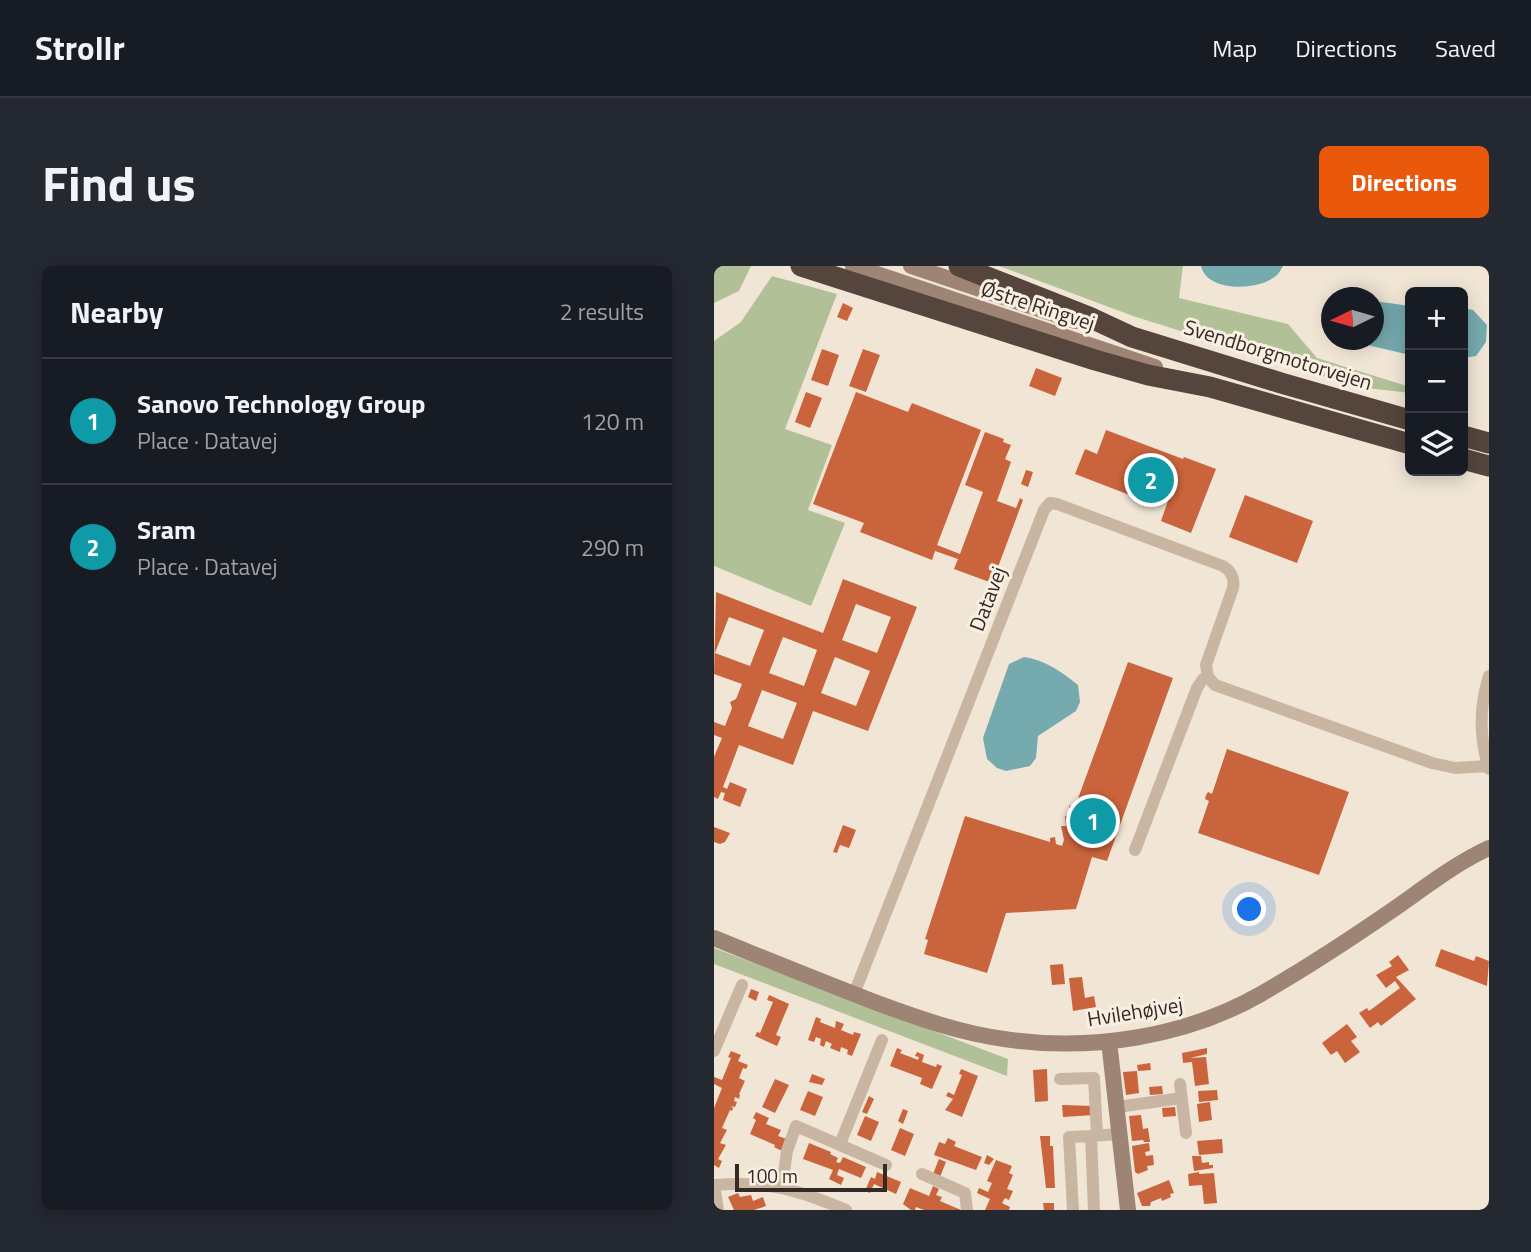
<!DOCTYPE html>
<meta charset="utf-8">
<style>
body{margin:0;font-family:"Titillium Web",sans-serif;background:#242831;color:#f1f3f6}
.controls{position:absolute;right:21px;top:21px;display:grid;overflow:hidden;border-radius:10px;box-shadow:0 4px 18px #0003}
.controls button{width:63px;height:63px;display:grid;place-items:center;padding:0;border:0;border-bottom:2px solid #363941;background:#171b24;color:#f1f3f6;font:35px sans-serif}
.compass{position:absolute;left:607px;top:21px;width:63px;height:63px;border-radius:50%;background:#171b24;box-shadow:0 4px 18px #0003;rotate:265deg}
.scale{position:absolute;left:21px;bottom:18px;width:152px;box-sizing:border-box;padding-left:7px;border:4px solid #342a25;border-top:0;font-size:19px;line-height:24px;white-space:nowrap;color:#342a25;-webkit-text-stroke:5px #f9f0e3;paint-order:stroke}
.you{position:absolute;left:536px;top:644px;width:24px;height:24px;margin:-18px;border:5px solid #fff;border-radius:50%;background:#1a73e8;box-shadow:0 0 0 10px #1a73e833}
.badge{display:grid;place-items:center;width:46px;height:46px;border-radius:50%;background:#ea580c;color:#fff;font-size:23px;font-weight:700}
.pin{position:absolute;translate:-50% -50%;border:4px solid #fff;box-shadow:0 2px 7px #0006}
.list{margin:0;padding:0;list-style:none}
h2{display:flex;justify-content:space-between;align-items:center;height:91px;margin:0;padding:0 28px;font-size:30px}
h2 small{font-size:23px;font-weight:400;color:#9ea1a6}
.list li{display:grid;grid-template-columns:46px 1fr auto;gap:21px;align-items:center;box-sizing:border-box;height:126px;padding:0 28px;border-top:2px solid #363941}
.list b{display:block;font-size:26px;white-space:nowrap}
.list p{margin:0;font-size:23px;white-space:nowrap;color:#9ea1a6}
.list em{font-size:23px;font-style:normal;color:#9ea1a6}
.icon{flex:none;width:38px;height:38px;fill:none;stroke:currentColor;stroke-width:2;stroke-linecap:round;stroke-linejoin:round}
.map{position:relative;flex:none;width:775px;height:944px;overflow:hidden;border-radius:10px}
header{display:flex;align-items:center;gap:42px;box-sizing:border-box;height:98px;padding:0 35px;background:#171b24;border-bottom:2px solid #363941}
header strong{font-size:33px}
nav{display:flex;gap:38px;margin-inline-start:auto;font-size:24px}
.intro{display:flex;align-items:center;justify-content:space-between;box-sizing:border-box;height:168px;padding:0 42px}
h1{margin:0;font-size:49px}
.button{padding:18px 32px;border-radius:10px;background:#ea580c;color:#fff;font-size:24px;font-weight:700}
main{display:flex;gap:42px;padding:0 42px}
aside{flex:1;background:#171b24;border-radius:10px;box-shadow:0 4px 18px #0003}
.map>svg:first-child{display:block}
</style>
<header>
<strong>Strollr</strong>
<nav><a>Map</a><a>Directions</a><a>Saved</a></nav>
</header>
<div class="intro"><h1>Find us</h1><a class="button">Directions</a></div>
<main>
<aside>
<h2>Nearby<small>2 results</small></h2>
<ul class="list">
<li><span class="badge" style="background:#0f9aa8">1</span><div><b>Sanovo Technology Group</b><p>Place · Datavej</p></div><em>120 m</em></li>
<li><span class="badge" style="background:#0f9aa8">2</span><div><b>Sram</b><p>Place · Datavej</p></div><em>290 m</em></li>
</ul>
</aside>
<div class="map">
<svg width="775" height="944" viewBox="0 0 775 944">
<rect width="100%" height="100%" fill="#f1e6d6"/>
<path fill="#b1c096" d="M 0,0 L 37,0 L 25,25 L 0,37 Z
M 285,0 L 469,0 L 465,32 L 574,58 L 603,92 L 696,121 L 696,127 L 644,121 L 419,50 Z
M 58,10 L 123,28 L 71,163 L 118,179 L 94,244 L 131,257 L 97,340 L 0,300 L 0,75 L 27,56 Z
M 0,682 L 294,793 L 293,810 L 0,698 Z"/>
<path fill="#75aaaf" d="M 487,0 L 569,0 C 567,3 566,6 563,9 C 546,25 493,27 487,0 Z
M 660,35 L 696,40 L 696,89 L 632,74 L 660,74 Z
M 749,42 L 759,44 L 773,59 L 772,76 L 762,90 L 749,92 Z
M 310,391 C 331,394 348,406 364,419 L 366,436 L 362,445 L 324,470 L 322,492 L 316,500 L 292,505 L 283,502 L 273,493 L 269,472 L 295,398 Z"/>
<path fill="#ca643c" fill-rule="evenodd" d="M 129,37 L 139,42 L 133,55 L 123,51 Z
M 108,83 L 125,89 L 114,120 L 97,114 Z
M 149,83 L 166,89 L 152,126 L 135,120 Z
M 322,102 L 348,112 L 341,130 L 315,120 Z
M 92,126 L 108,132 L 96,162 L 81,156 Z
M 142,126 L 194,146 L 198,137 L 267,164 L 223,279 L 246,288 L 269,226 L 251,219 L 271,166 L 290,173 L 289,176 L 297,179 L 291,193 L 297,196 L 283,235 L 302,242 L 306,232 L 309,234 L 278,317 L 240,303 L 244,293 L 221,285 L 218,294 L 146,266 L 150,257 L 99,238 Z
M 392,164 L 469,193 L 470,191 L 502,203 L 477,267 L 447,255 L 456,229 L 431,219 L 426,233 L 361,208 L 371,183 L 383,188 Z
M 312,204 L 319,206 L 314,221 L 307,218 Z
M 531,229 L 599,255 L 583,297 L 515,271 Z
M 129,313 L 203,341 L 154,465 L 99,445 L 79,499 L 25,479 L 9,521 L 13,523 L 16,516 L 33,523 L 26,541 L 9,534 L 11,527 L 7,526 L 4,533 L 0,531 L 0,491 L 8,472 L 0,469 L 0,456 L 11,460 L 18,442 L 16,436 L 22,433 L 28,418 L 0,408 L 2,326 L 109,367 ZM 142,338 L 177,351 L 163,387 L 128,374 ZM 15,351 L 50,364 L 36,400 L 1,387 ZM 69,371 L 103,384 L 90,420 L 55,407 ZM 121,391 L 156,405 L 142,440 L 107,427 ZM 48,424 L 83,437 L 69,473 L 34,460 Z
M 414,396 L 459,412 L 393,595 L 378,591 L 362,643 L 292,647 L 273,707 L 210,688 L 214,674 L 211,673 L 251,550 L 336,576 L 336,572 L 341,571 L 342,578 L 348,580 L 350,574 L 347,560 L 352,560 L 351,550 L 356,549 L 355,540 L 362,538 Z
M 513,483 L 635,526 L 605,609 L 484,567 L 495,535 L 491,533 L 492,529 L 494,526 L 498,528 Z
M 129,559 L 142,564 L 135,582 L 126,579 L 123,587 L 119,586 Z
M 0,561 L 16,567 L 11,576 L 6,578 L 0,576 Z
M 727,683 L 760,695 L 762,690 L 775,695 L 773,720 L 721,700 Z
M 684,689 L 695,704 L 682,711 L 702,733 L 667,760 L 664,756 L 656,762 L 645,747 L 653,742 L 655,745 L 686,722 L 681,715 L 672,722 L 662,709 L 678,700 L 675,696 Z
M 349,698 L 351,718 L 338,719 L 336,699 Z
M 368,711 L 371,732 L 380,730 L 382,741 L 359,745 L 355,712 Z
M 37,723 L 45,726 L 42,735 L 34,731 Z
M 55,729 L 75,738 L 62,769 L 67,771 L 63,780 L 41,770 L 43,766 L 46,767 L 59,736 L 53,734 Z
M 102,751 L 107,753 L 106,756 L 121,762 L 122,755 L 130,758 L 127,764 L 139,769 L 140,766 L 147,768 L 138,790 L 133,788 L 134,784 L 127,781 L 126,786 L 116,782 L 118,778 L 112,775 L 110,781 L 106,779 L 107,773 L 102,771 L 100,776 L 94,774 Z
M 633,758 L 643,771 L 637,775 L 646,786 L 631,797 L 623,785 L 617,789 L 608,777 Z
M 183,782 L 188,784 L 186,787 L 204,794 L 205,791 L 201,790 L 203,786 L 210,789 L 208,796 L 222,801 L 223,798 L 228,800 L 218,823 L 206,818 L 208,812 L 176,800 Z
M 493,782 L 493,788 L 476,792 L 492,791 L 495,818 L 481,820 L 478,796 L 469,797 L 468,787 Z
M 17,785 L 27,789 L 24,795 L 34,799 L 32,803 L 29,802 L 25,812 L 31,815 L 25,828 L 26,829 L 25,833 L 21,831 L 20,835 L 23,836 L 21,841 L 17,840 L 19,842 L 18,845 L 16,844 L 8,862 L 13,864 L 6,877 L 12,879 L 4,893 L 8,895 L 5,902 L 0,899 L 0,842 L 8,822 L 0,818 L 0,811 L 8,814 L 17,792 L 14,791 Z
M 436,797 L 437,804 L 424,805 L 423,799 Z
M 247,803 L 264,810 L 248,851 L 231,844 L 239,833 L 232,830 L 234,826 L 240,829 L 248,809 L 245,808 Z
M 333,803 L 334,835 L 321,836 L 319,804 Z
M 423,805 L 425,827 L 412,829 L 409,806 Z
M 98,808 L 111,813 L 108,819 L 95,816 Z
M 61,813 L 75,819 L 61,847 L 48,841 Z
M 448,820 L 449,828 L 436,829 L 435,821 Z
M 503,824 L 504,834 L 485,836 L 484,825 Z
M 94,825 L 109,831 L 101,850 L 86,844 Z
M 155,830 L 160,833 L 153,848 L 148,846 Z
M 496,836 L 498,854 L 485,856 L 483,838 Z
M 348,839 L 380,840 L 380,849 L 349,851 Z
M 461,841 L 462,850 L 449,851 L 448,842 Z
M 189,843 L 194,845 L 189,858 L 184,855 Z
M 42,846 L 55,852 L 52,858 L 67,864 L 64,870 L 73,873 L 68,885 L 60,881 L 61,879 L 36,868 L 42,854 L 39,852 Z
M 427,849 L 429,863 L 434,862 L 436,876 L 430,876 L 429,874 L 418,875 L 415,850 Z
M 151,850 L 165,856 L 157,875 L 143,869 Z
M 186,862 L 200,868 L 191,890 L 177,884 Z
M 326,870 L 336,870 L 336,880 L 339,880 L 341,922 L 332,922 Z
M 234,872 L 242,876 L 240,880 L 268,891 L 262,904 L 220,889 L 225,876 L 231,878 Z
M 508,873 L 509,887 L 485,889 L 483,875 Z
M 95,877 L 117,886 L 116,888 L 124,892 L 122,896 L 126,897 L 129,891 L 152,901 L 147,912 L 125,903 L 123,909 L 130,912 L 127,919 L 115,913 L 119,904 L 89,893 Z
M 435,877 L 436,885 L 431,886 L 432,890 L 439,889 L 440,899 L 433,900 L 434,904 L 424,908 L 421,906 L 418,880 Z
M 273,889 L 280,893 L 275,899 L 270,897 Z
M 478,890 L 487,890 L 488,897 L 495,896 L 495,899 L 499,899 L 499,902 L 480,905 Z
M 225,893 L 232,896 L 226,911 L 219,908 Z
M 282,894 L 298,900 L 295,907 L 299,909 L 293,923 L 299,925 L 295,934 L 291,932 L 288,937 L 296,941 L 295,944 L 271,944 L 276,933 L 263,927 L 265,922 L 274,926 L 278,917 L 273,915 Z
M 163,906 L 187,916 L 182,928 L 160,918 L 156,927 L 151,925 L 157,911 L 161,913 Z
M 485,906 L 485,908 L 500,907 L 503,937 L 490,938 L 488,919 L 475,920 L 474,908 Z
M 455,914 L 460,927 L 456,928 L 457,931 L 448,935 L 447,932 L 437,936 L 436,940 L 428,940 L 423,927 Z
M 219,920 L 225,923 L 222,929 L 228,931 L 226,935 L 247,944 L 210,944 L 202,941 L 201,944 L 197,944 L 189,938 L 196,922 L 215,930 Z
M 24,927 L 26,931 L 37,929 L 39,935 L 49,931 L 52,940 L 40,944 L 20,944 L 14,931 Z
M 329,937 L 340,937 L 340,944 L 330,944 Z"/>
<g fill="none" stroke-linecap="round" stroke-linejoin="round">
<path stroke="#c9b6a2" stroke-width="12" d="M 775,410 C 765,441 765,471 775,503
M 421,584 L 483,422 L 489,413 L 494,411
M 140,728 L 330,244 L 336,237 L 343,238 L 509,300 C 517,305 521,313 519,322 L 492,399 L 494,411 L 501,419 L 718,497 L 741,502 L 774,500
M 0,785 L 28,719
M 346,813 L 380,812 L 383,869
M 466,818 L 472,867
M 403,841 L 468,832
M 126,878 L 168,774
M 208,908 L 251,927 L 253,944
M 0,919 C 55,915 82,923 132,944
M 0,919 L 4,944
M 68,921 L 73,885 L 82,860 L 172,899
M 359,944 L 355,871 L 377,870
M 380,944 L 377,870 L 406,868"/>
<path stroke="#9d8474" stroke-width="16" d="M 139,0 L 441,101
M 197,0 L 361,55
M 0,672 C 54,694 108,716 163,737 C 204,752 246,767 290,773 C 376,786 472,771 547,728 C 592,702 635,674 677,645 C 709,623 740,598 775,582
M 395,775 L 414,944"/>
<path stroke="#55453c" stroke-width="21" d="M 87,0 L 381,94 L 434,109 L 496,121 L 696,178
M 245,0 L 375,51 L 418,71 L 567,117 L 696,154
M 749,170 L 775,177
M 749,193 L 775,200"/>
</g>
<g text-anchor="middle" stroke-width="6" stroke-linejoin="round" paint-order="stroke">
<g font-size="21" fill="#342a25" stroke="#f9f0e3">
<text transform="translate(324 40) rotate(18)" y="7">Østre Ringvej</text>
<text transform="translate(564 89) rotate(17)" y="7">Svendborgmotorvejen</text>
<text transform="translate(274 333) rotate(-69)" y="7">Datavej</text>
<text transform="translate(421 746) rotate(-9)" y="7">Hvilehøjvej</text>
</g>
</g>
</svg>
<div class="controls">
<button>+</button>
<button>−</button>
<button><svg class="icon" aria-label="layers" viewBox="0 0 24 24"><path d="M12 4l9 5-9 5-9-5zM3 14l9 5 9-5"/></svg></button>
</div>
<svg class="compass" viewBox="-18 -18 36 36"><path d="M0-13l5 13h-10z" fill="#e53935"/><path d="M0 13l5-13h-10z" fill="#9ea1a6"/></svg>
<div class="scale">100 m</div>
<div class="you"></div>
<div class="pin badge" style="left:379px;top:555px;background:#0f9aa8">1</div>
<div class="pin badge" style="left:437px;top:214px;background:#0f9aa8">2</div>
</div>
</main>
